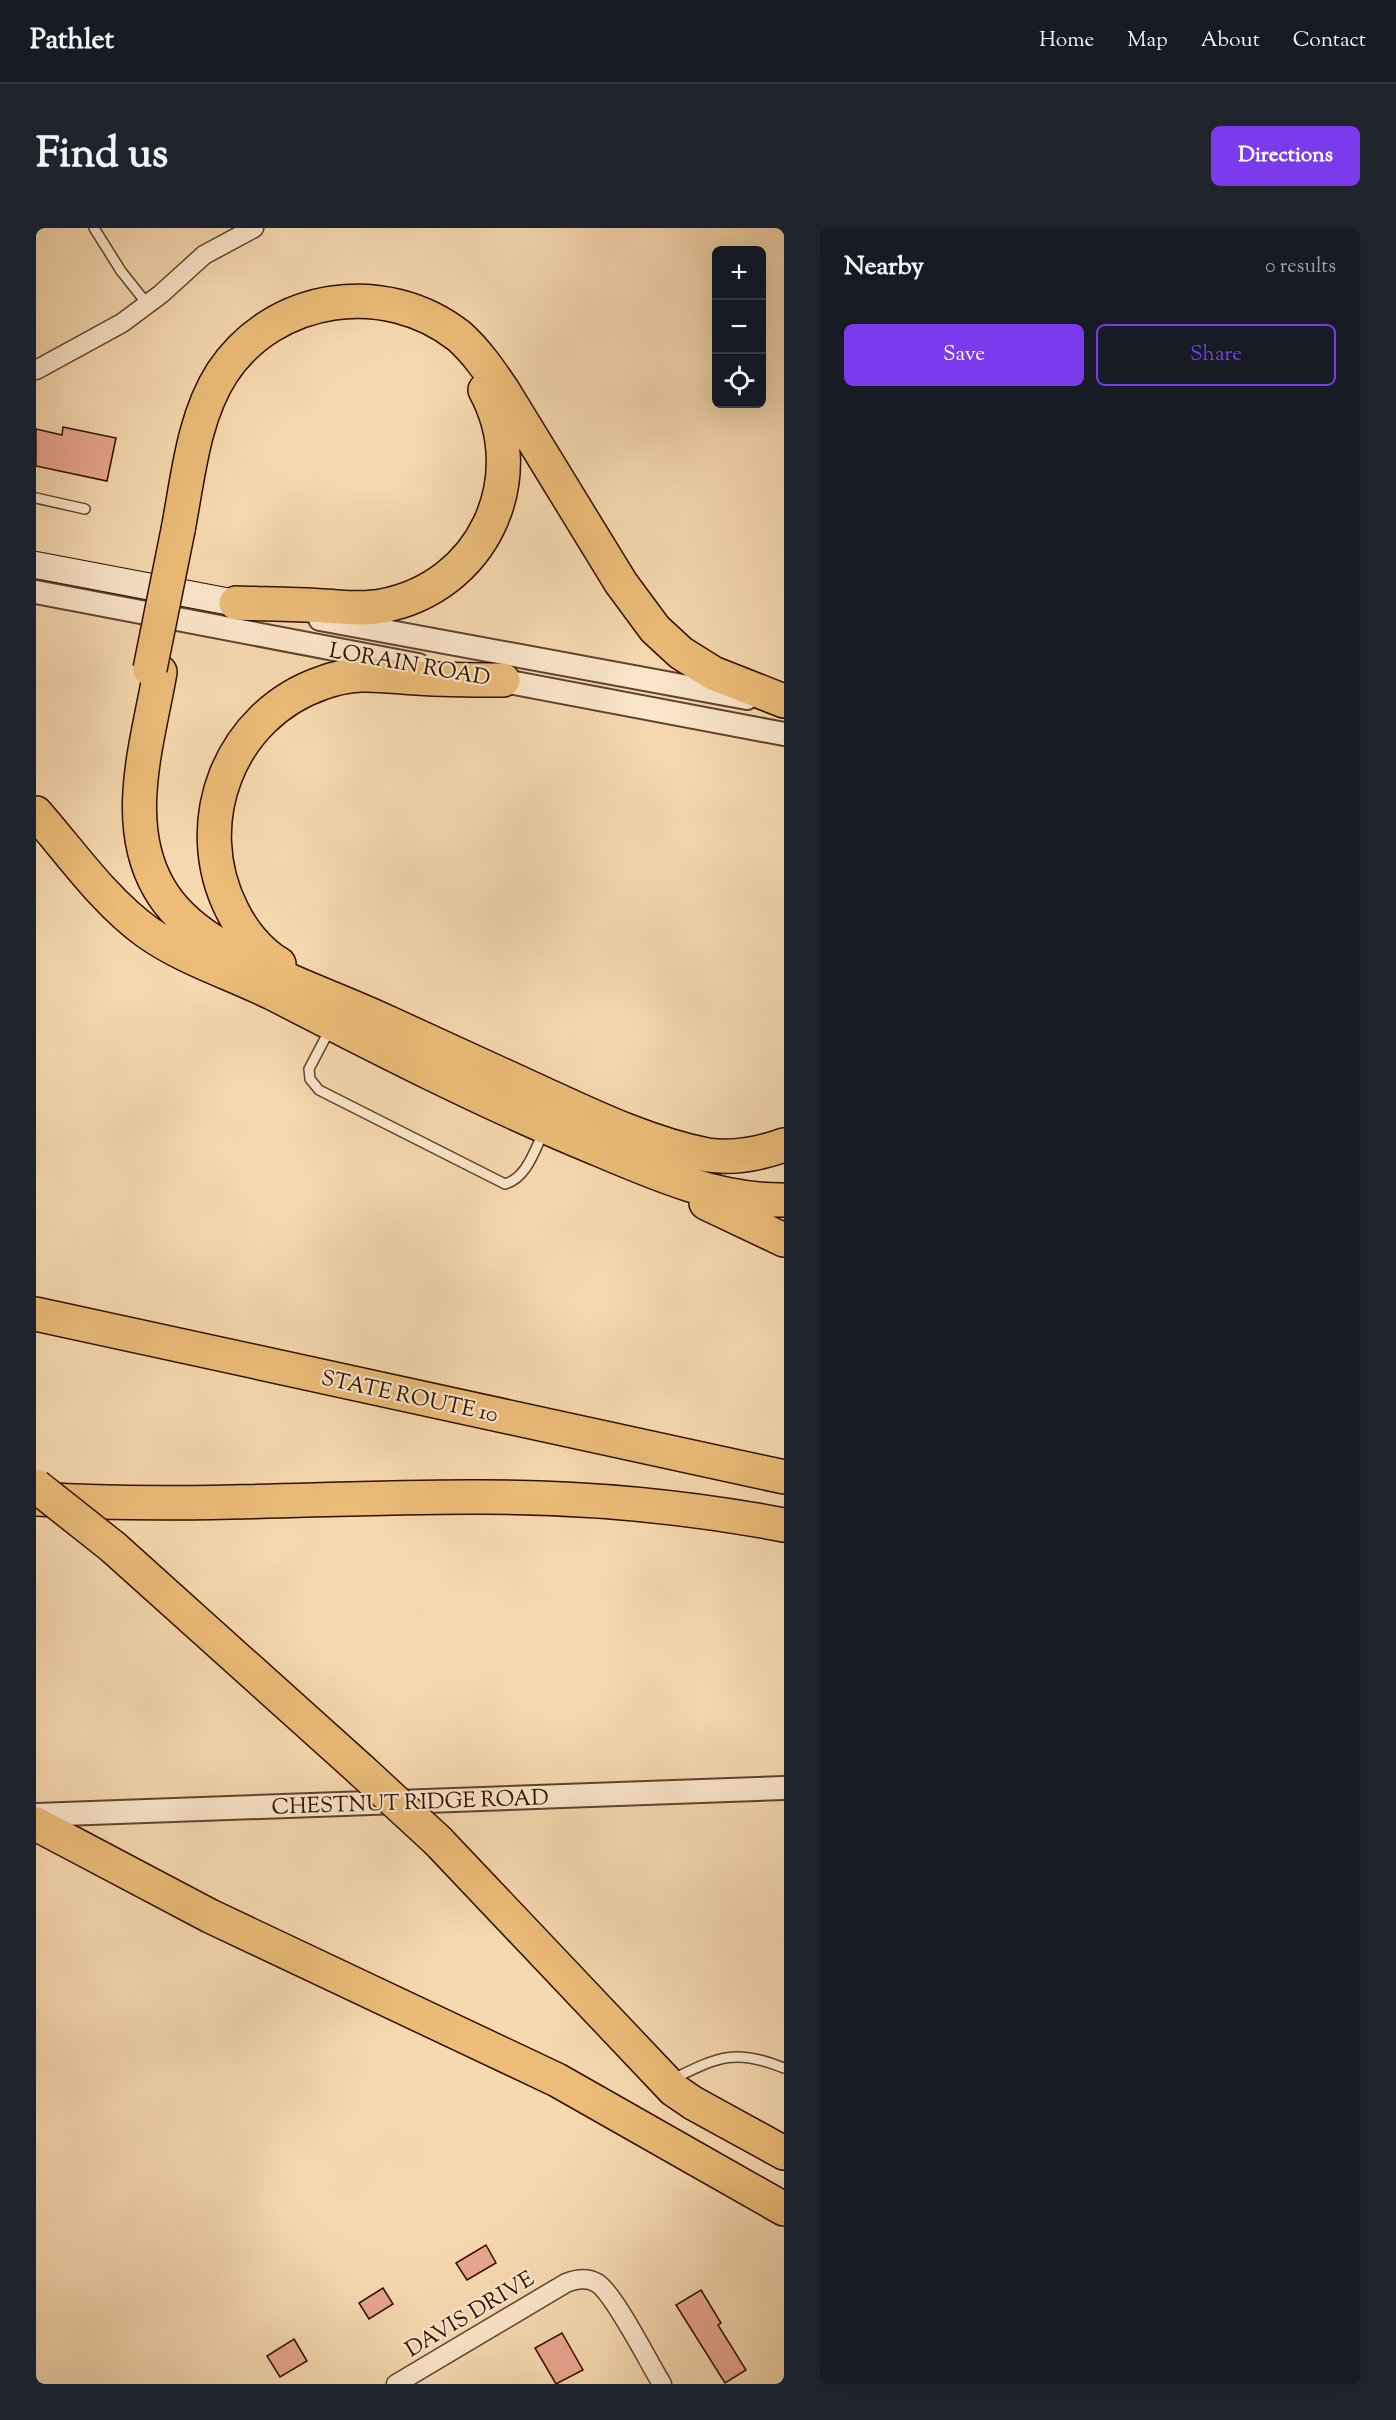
<!DOCTYPE html>
<meta charset="utf-8">
<style>
body{margin:0;font-family:"Sorts Mill Goudy",serif;background:#20242c;color:#f1f3f6}
.controls{position:absolute;right:18px;top:18px;display:grid;overflow:hidden;border-radius:9px;box-shadow:0 6px 24px #0002}
.controls button{width:54px;height:54px;display:grid;place-items:center;padding:0;border:0;border-bottom:2px solid #363941;background:#171b24;color:#f1f3f6;font:30px sans-serif}
.list{margin:0;padding:0;list-style:none}
h2{display:flex;justify-content:space-between;align-items:center;height:78px;margin:0;padding:0 24px;font-size:26px}
h2 small{font-size:20px;font-weight:400;color:#9ea1a6}
.actions{display:flex;gap:12px;padding:18px 24px}
.actions a{flex:1;padding:14px 0;border:2px solid #7c3aed;border-radius:9px;text-align:center;font-size:21px;color:#7c3aed}
.actions .main{background:#7c3aed;color:#fff}
.icon{flex:none;width:33px;height:33px;fill:none;stroke:currentColor;stroke-width:2;stroke-linecap:round;stroke-linejoin:round}
.map{position:relative;flex:none;width:748px;height:2156px;overflow:hidden;border-radius:9px}
header{display:flex;align-items:center;gap:36px;box-sizing:border-box;height:84px;padding:0 30px;background:#171b24;border-bottom:2px solid #363941}
header strong{font-size:28px}
nav{display:flex;gap:33px;margin-inline-start:auto;font-size:21px}
.intro{display:flex;align-items:center;justify-content:space-between;box-sizing:border-box;height:144px;padding:0 36px}
h1{margin:0;font-size:42px}
.button{padding:15px 27px;border-radius:9px;background:#7c3aed;color:#fff;font-size:21px;font-weight:700}
main{display:flex;gap:36px;padding:0 36px}
aside{flex:1;background:#171b24;border-radius:9px;box-shadow:0 6px 24px #0002}
.map>svg:first-child{display:block}
</style>
<header>
<strong>Pathlet</strong>
<nav><a>Home</a><a>Map</a><a>About</a><a>Contact</a></nav>
</header>
<div class="intro"><h1>Find us</h1><a class="button">Directions</a></div>
<main>
<div class="map">
<svg width="748" height="2156" viewBox="0 0 748 2156">
<rect width="100%" height="100%" fill="#f7d9af"/>
<filter id="stains"><feTurbulence type="fractalNoise" baseFrequency=".00333" numOctaves="4"/><feColorMatrix values="0 0 0 0 .2 0 0 0 0 .09 0 0 0 0 .02 0 0 0 .5 -.17"/></filter>
<radialGradient id="worn" r=".72"><stop offset=".6" stop-color="#630" stop-opacity="0"/><stop offset="1" stop-color="#630" stop-opacity=".3"/></radialGradient>
<path fill="#e9a690" stroke="#2c0f00" stroke-width="1.5" d="M 27,199 L 80,210 L 71,253 L 0,238 L 0,201 L 26,207 Z
M 450,2017 L 460,2035 L 431,2052 L 420,2035 Z
M 347,2060 L 357,2076 L 333,2091 L 323,2075 Z
M 665,2062 L 685,2095 L 682,2097 L 710,2142 L 689,2155 L 640,2077 Z
M 526,2105 L 547,2142 L 520,2156 L 499,2120 Z
M 258,2111 L 271,2133 L 244,2149 L 231,2128 Z"/>
<g fill="none" stroke-linecap="round" stroke-linejoin="round">
<defs>
<path id="service" d="M 58,0 L 85,43 L 112,77
M 0,270 L 49,281
M 294,801 L 273,841 L 274,851 L 283,862 L 469,956 C 491,950 499,921 508,903
M 637,1851 C 682,1829 699,1820 748,1840"/>
<path id="minor" d="M 0,142 L 86,95 L 125,66 L 168,27 L 218,0
M 360,2156 L 530,2055 C 540,2051 551,2049 561,2055 C 578,2065 613,2135 626,2156"/>
<path id="tertiary" d="M 0,364 L 382,437
M 284,391 L 711,470
M 452,450 L 748,506
M 0,1587 L 748,1560"/>
<path id="secondary" d="M 0,337 L 200,375"/>
<path id="motorway" d="M 142,302 C 152,250 157,190 186,145 C 238,66 349,50 423,108 C 440,123 453,142 466,161 L 585,355 L 619,401 L 645,425 L 677,445 L 748,473
M 200,375 C 229,376 258,376 287,378 C 307,379 326,382 346,378 C 447,359 497,251 449,162
M 124,444 C 112,514 85,594 123,660 C 136,683 156,700 178,714 C 232,748 295,768 353,795 C 405,819 456,842 508,866 C 560,890 615,916 671,927 C 698,931 723,926 748,917
M 0,585 C 35,625 68,673 111,704 C 149,731 196,745 238,766 C 343,820 448,874 557,919 C 618,945 681,973 748,972
M 243,736 C 223,724 206,703 196,682 C 152,595 193,487 286,455 C 321,442 346,448 381,450 C 409,452 438,452 467,452
M 670,975 L 748,1012
M 0,1086 L 748,1249
M 2,1271 C 150,1281 298,1268 446,1269 C 548,1269 648,1278 748,1297
M 77,1319 L 325,1542
M 0,1596 L 174,1688 L 521,1852 L 748,1981
M 402,1613 L 638,1862 L 657,1875 L 748,1925"/>
</defs>
<use href="#service" stroke="#5f422c" stroke-width="12"/>
<use href="#minor" stroke="#5f422c" stroke-width="21"/>
<use href="#tertiary" stroke="#5f422c" stroke-width="26"/>
<use href="#secondary" stroke="#2c0f00" stroke-width="28"/>
<use href="#motorway" stroke="#2c0f00" stroke-width="36"/>
<use href="#service" stroke="#fae6cb" stroke-width="9"/>
<use href="#minor" stroke="#fae6cb" stroke-width="18"/>
<use href="#tertiary" stroke="#fae6cb" stroke-width="22"/>
<use href="#secondary" stroke="#fae6cb" stroke-width="26"/>
<use href="#motorway" stroke="#ecbc78" stroke-width="33"/>
<defs>
<path id="motorway-bridge" d="M 114,441 L 142,302
M 0,1258 L 77,1319
M 325,1542 L 402,1613"/>
</defs>
<use href="#motorway-bridge" stroke="#2c0f00" stroke-width="36" stroke-linecap="butt"/>
<use href="#motorway-bridge" stroke="#ecbc78" stroke-width="33"/>
</g>
<g text-anchor="middle" stroke-width="4.5" stroke-linejoin="round" paint-order="stroke">
<g font-size="22" fill="#2c0f00" stroke="#fae6cb">
<text transform="translate(374 435) rotate(10)" y="8">LORAIN ROAD</text>
<text transform="translate(374 1167) rotate(12)" y="8">STATE ROUTE 10</text>
<text transform="translate(374 1573) rotate(-2)" y="8">CHESTNUT RIDGE ROAD</text>
<text transform="translate(433 2085) rotate(-31)" y="8">DAVIS DRIVE</text>
</g>
</g>
<rect width="100%" height="100%" filter="url(#stains)"/>
<rect width="100%" height="100%" fill="url(#worn)"/>
</svg>
<div class="controls">
<button>+</button>
<button>−</button>
<button><svg class="icon" aria-label="locate" viewBox="0 0 24 24"><circle cx="12" cy="12" r="6"/><path d="M12 2v4M12 18v4M2 12h4M18 12h4"/></svg></button>
</div>
</div>
<aside>
<h2>Nearby<small>0 results</small></h2>
<ul class="list">
</ul>
<div class="actions"><a class="main">Save</a><a>Share</a></div>
</aside>
</main>
